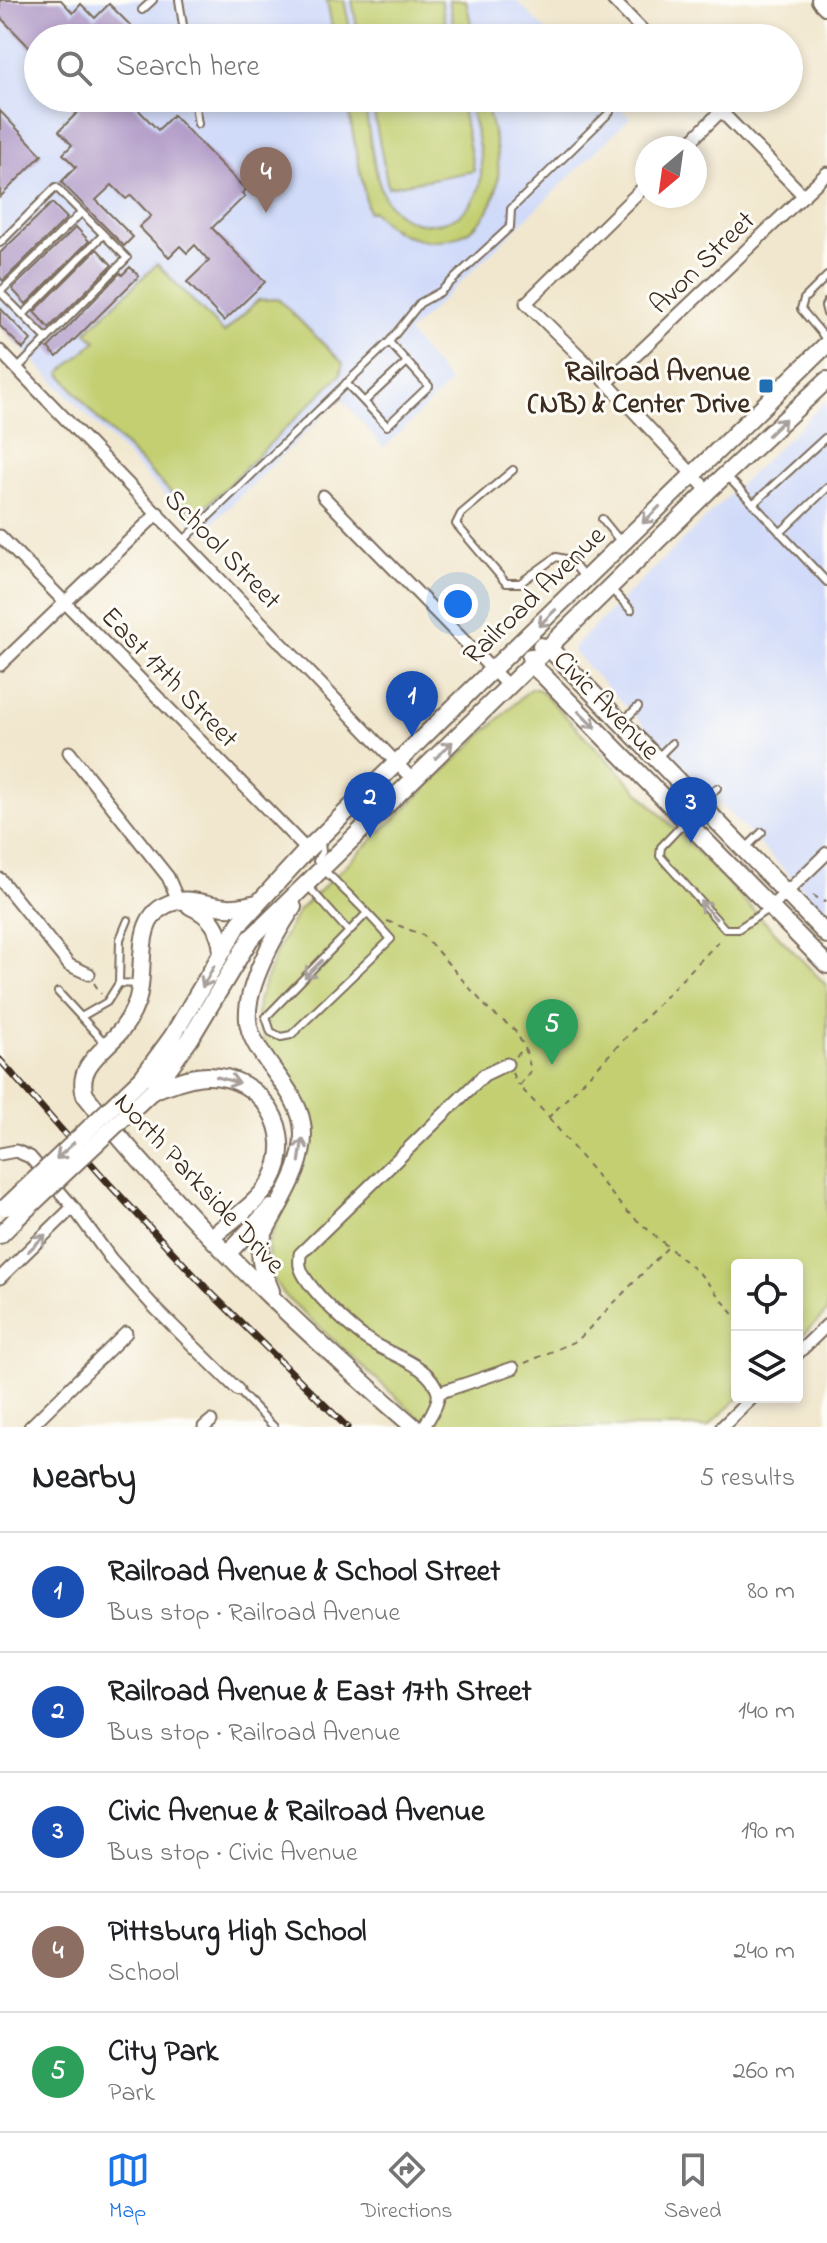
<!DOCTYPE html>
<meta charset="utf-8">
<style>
body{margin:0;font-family:"Indie Flower",sans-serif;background:#f6f6f6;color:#202124}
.controls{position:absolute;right:24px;bottom:24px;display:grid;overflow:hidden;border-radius:8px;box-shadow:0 4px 12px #0003}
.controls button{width:72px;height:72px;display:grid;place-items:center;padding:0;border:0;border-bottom:2px solid #e0e0e0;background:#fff;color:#202124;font:40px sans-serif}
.compass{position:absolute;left:635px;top:136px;width:72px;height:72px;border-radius:50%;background:#fff;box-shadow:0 4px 12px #0003;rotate:209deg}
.you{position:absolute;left:458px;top:604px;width:28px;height:28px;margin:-20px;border:6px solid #fff;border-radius:50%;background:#1a73e8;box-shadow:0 0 0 12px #1a73e833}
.badge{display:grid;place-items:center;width:52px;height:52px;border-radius:50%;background:#1a73e8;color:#fff;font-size:26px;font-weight:700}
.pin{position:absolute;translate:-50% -66px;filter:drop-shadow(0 2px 4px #0008)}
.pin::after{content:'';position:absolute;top:42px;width:28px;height:24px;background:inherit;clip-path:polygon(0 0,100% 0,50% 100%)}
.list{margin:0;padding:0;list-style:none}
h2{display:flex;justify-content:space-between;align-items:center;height:104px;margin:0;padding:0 32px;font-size:34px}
h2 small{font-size:26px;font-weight:400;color:#757577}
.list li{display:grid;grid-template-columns:52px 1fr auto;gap:24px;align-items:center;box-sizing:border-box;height:120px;padding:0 32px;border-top:2px solid #e0e0e0}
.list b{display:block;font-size:30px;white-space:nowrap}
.list p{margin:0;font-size:26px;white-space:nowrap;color:#757577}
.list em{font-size:26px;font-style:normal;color:#757577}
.icon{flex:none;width:44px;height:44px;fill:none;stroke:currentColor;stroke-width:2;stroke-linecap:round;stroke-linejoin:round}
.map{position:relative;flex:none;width:827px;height:1427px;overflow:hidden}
.search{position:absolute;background:#fff;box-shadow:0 4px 12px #0003;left:24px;right:24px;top:24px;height:88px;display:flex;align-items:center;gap:20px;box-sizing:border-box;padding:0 28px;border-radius:44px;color:#757577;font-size:30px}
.sheet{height:704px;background:#fff}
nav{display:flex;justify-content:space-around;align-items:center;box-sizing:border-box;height:112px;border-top:2px solid #e0e0e0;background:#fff;font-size:22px;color:#757577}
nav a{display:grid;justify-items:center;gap:4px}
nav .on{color:#1a73e8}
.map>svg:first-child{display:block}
</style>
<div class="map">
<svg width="827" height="1427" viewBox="0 0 827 1427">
<rect width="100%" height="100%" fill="#fdfcf7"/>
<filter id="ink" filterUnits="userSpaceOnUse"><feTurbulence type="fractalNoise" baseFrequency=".0125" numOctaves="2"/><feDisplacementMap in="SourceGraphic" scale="16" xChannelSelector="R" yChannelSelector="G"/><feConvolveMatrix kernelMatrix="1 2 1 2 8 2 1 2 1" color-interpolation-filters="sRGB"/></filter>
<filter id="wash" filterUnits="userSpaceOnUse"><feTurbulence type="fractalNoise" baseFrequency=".006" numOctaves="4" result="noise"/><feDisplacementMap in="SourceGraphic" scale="32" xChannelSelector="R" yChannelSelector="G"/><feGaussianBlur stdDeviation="1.8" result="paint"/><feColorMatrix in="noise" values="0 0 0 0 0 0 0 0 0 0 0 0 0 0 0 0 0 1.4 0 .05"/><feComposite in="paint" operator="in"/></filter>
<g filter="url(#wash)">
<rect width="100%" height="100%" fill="#f1e7ce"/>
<path fill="#d0daf9" d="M 0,0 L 516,0 L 553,38 L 38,38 L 38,98 L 611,98 L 630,118 L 408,333 L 450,383 L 384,448 L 341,398 L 202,533 L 0,326 Z
M 827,400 L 827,914 L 574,653 L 574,646 Z"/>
<path fill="#c3cf71" stroke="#7f7c48" stroke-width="2" d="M 327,0 L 344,0 L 352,38 L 334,38 Z
M 352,0 L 441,0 L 448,38 L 359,38 Z
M 449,0 L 466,0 L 474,38 L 456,38 Z
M 346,98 L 363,98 C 369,125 373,178 386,200 C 410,239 472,228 480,183 C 485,157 473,124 468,98 L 485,98 C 491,127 504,162 496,191 C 481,251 409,256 373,211 L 368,212 Z
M 371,98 L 460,98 L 474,171 L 388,187 Z
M 157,264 L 224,333 L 258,300 L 278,299 L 343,363 L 340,375 L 195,517 L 96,417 L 60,373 L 96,341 L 86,332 Z
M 531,688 L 540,690 L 827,986 L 827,1312 L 797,1341 L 797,1265 L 737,1265 L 737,1397 L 739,1397 L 708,1427 L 429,1427 L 282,1293 L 269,1271 L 268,1244 L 306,1152 L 258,1025 L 257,1014 L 258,1001 L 277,950 L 298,911 Z"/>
<g id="blocks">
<path fill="#b09ac7" d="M 0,0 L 61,0 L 73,13 L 81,4 L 95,18 L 109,4 L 143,38 L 38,38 L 38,56 L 0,17 Z
M 69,98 L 127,98 L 158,130 L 173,115 L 246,190 L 242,193 L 245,196 L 212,228 L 265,282 L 224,321 L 187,282 L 209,261 L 195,245 L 187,253 L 180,246 L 169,257 L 139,227 L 151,216 L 131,195 L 126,199 L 112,185 L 96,200 L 133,237 L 124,246 L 61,182 L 76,167 L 63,154 L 72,145 L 59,131 L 80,110 Z
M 0,111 L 42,155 L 0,197 Z
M 52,203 L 67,218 L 3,281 L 0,277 L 0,253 Z
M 76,227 L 89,241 L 26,304 L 12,289 Z
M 97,249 L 112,265 L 49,328 L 34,312 Z
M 130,267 L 139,276 L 57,357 L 48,348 L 120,273 L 122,275 Z
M 0,308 L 31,340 L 23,349 L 0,326 Z"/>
</g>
</g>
<g filter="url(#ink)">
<use href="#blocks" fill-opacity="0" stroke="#7b6c5c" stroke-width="2"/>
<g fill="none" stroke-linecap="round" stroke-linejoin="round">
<defs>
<path id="lane" d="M 179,0 L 185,38
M 142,10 L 153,0
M 194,98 L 198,124
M 0,243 L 56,187 L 127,258 L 17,369
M 827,276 L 804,299 L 801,309 L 827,340
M 0,292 L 81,213
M 0,292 L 47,339
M 827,302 L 825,306 L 827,314
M 23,315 L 103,235
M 346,383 L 387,426 L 429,386 L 389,342
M 364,402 L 407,362
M 513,470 L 461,514 L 456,524 L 506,583 L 520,583 L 556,557 L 570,560 L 584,577
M 726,475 L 827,582
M 753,504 L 825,438 L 827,440
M 602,519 L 620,541
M 780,533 L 827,488
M 184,540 L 389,342 L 420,303 L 440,292 L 510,227 L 511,209 L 610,112
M 611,589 L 631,610
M 623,721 L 638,707
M 657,758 L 672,743
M 717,788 L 661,847 L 660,856 L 725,929 L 738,929 L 771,907
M 321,842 L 322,852 L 317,861 C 322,870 331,876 338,884 C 357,902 374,920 391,939 L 291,1035 L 281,1037 L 271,1032 L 266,1017 L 367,913
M 747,847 L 762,832
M 307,885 L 349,932
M 119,983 L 120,939 L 128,920
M 58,992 L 81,1017
M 105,1043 L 81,1017 L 107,1002 L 119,983 L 137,984
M 238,1390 L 274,1427"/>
<path id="street" d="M 613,0 L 650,38
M 708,98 L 804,196
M 684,148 L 721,111
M 647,184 L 526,303 L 607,383 L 708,491
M 0,351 L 413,780
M 607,383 L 827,173
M 323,496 L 509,687
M 0,536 L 307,850
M 0,665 L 158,513
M 69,752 L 168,877 L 178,900
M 0,879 L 69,965 L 89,974
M 771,907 L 827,853
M 0,1154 L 16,1151 L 30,1157 L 73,1207 L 111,1259 L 156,1309 L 238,1390
M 0,1278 L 73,1207
M 797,1354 L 827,1325
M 438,1393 L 513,1368
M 30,1427 L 126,1333
M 204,1427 L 211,1421
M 424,1427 C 428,1419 440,1403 438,1393 C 431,1365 392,1356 371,1342 C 353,1331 304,1286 300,1266 C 299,1262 300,1258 300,1254 L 484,1075 L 507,1064
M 722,1427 L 753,1397"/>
<path id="secondary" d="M 541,646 L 550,649 L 827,935
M 530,657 L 532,665 L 544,676 L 827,965
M 257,903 C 247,905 237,908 227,907 C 206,906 187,894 166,905 C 132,921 147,972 137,1001 C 133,1013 126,1025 118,1034 C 102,1052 76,1067 85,1095 C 182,1217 296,1325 414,1427
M 190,906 C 212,916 220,929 222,952
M 142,1078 L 172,1037 L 239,924 L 307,850 L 827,344
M 153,1090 L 190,1039 L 250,939 L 708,491 L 827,380
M 153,1090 C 171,1085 188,1076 207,1076 C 262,1075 298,1132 271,1181 C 258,1203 231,1220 212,1237
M 0,1235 L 17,1218
M 228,1253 L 271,1208
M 271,1291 C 263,1272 257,1258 262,1237 C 279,1202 309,1164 302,1123 C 298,1101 282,1082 269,1064 C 260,1051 249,1036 248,1020 C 245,987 275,934 293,907"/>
<path id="primary" d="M 821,0 L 827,6"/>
</defs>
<use href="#lane" stroke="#7b6c5c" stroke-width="10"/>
<use href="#street" stroke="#7b6c5c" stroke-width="15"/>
<use href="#secondary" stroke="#7b6c5c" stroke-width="20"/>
<use href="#primary" stroke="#7b6c5c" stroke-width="22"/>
<path stroke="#7b6c5c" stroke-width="2" stroke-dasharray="6 6" stroke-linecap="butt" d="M 813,895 L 823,902 L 827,901
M 387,921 L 423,935 L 490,1011 L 514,1029 L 525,1048 L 531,1070 L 519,1086 L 549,1117 L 723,937
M 94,983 L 101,994
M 516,1056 L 525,1048
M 512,1073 L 518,1085
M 549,1118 L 624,1209 L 701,1275 L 737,1318
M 525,1363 L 578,1340 L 667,1248"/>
<use href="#lane" stroke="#fff" stroke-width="6"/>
<use href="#street" stroke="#fff" stroke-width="11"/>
<use href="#secondary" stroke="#fff" stroke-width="16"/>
<use href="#primary" stroke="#fff" stroke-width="18"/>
<defs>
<path id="rail" d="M 0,1060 L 110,1185 L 206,1288 L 347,1427"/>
</defs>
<use href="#rail" stroke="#3b2a1e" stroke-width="7"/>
<use href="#rail" stroke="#fdfcf7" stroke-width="4" stroke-dasharray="12" stroke-linecap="butt"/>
<defs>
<path id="secondary-bridge" d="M 6,1207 L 142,1078
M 17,1218 L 153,1090"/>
</defs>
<use href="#secondary-bridge" stroke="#7b6c5c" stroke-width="20" stroke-linecap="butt"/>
<use href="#secondary-bridge" stroke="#fff" stroke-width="16"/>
</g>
<defs><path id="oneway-shaft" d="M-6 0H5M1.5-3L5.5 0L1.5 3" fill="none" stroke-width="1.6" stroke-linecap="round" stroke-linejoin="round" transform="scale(2)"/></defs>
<g stroke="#a79f9a">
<use href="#oneway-shaft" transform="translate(777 427) rotate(-44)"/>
<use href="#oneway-shaft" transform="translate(651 515) rotate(135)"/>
<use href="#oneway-shaft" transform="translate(547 618) rotate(136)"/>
<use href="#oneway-shaft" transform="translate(587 720) rotate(45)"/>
<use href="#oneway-shaft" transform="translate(444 750) rotate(-44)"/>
<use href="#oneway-shaft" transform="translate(708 910) rotate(-132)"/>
<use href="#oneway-shaft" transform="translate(313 969) rotate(135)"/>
<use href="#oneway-shaft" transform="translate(208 977) rotate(119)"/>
<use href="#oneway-shaft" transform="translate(228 1080) rotate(16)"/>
<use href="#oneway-shaft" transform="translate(301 1150) rotate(-82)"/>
<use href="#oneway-shaft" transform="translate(65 1151) rotate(137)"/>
<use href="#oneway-shaft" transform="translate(37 1243) rotate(-44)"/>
</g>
</g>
<rect fill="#1f6fb2" stroke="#fdfcf7" stroke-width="3" x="758" y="378" width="16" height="16" rx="4"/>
<g text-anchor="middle" stroke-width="6" stroke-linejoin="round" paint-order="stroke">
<g font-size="28" fill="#3b2a1e" stroke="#fdfcf7">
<text transform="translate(701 261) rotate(-44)" y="10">Avon Street</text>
<text transform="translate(224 548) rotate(46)" y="10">School Street</text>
<text transform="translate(533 594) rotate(-44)" y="10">Railroad Avenue</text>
<text transform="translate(171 676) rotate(46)" y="10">East 17th Street</text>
<text transform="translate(608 704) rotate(46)" y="10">Civic Avenue</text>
<text transform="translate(201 1182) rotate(47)" y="10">North Parkside Drive</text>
</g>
<g font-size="28" font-weight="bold" fill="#3b2a1e" stroke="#fdfcf7" text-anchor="end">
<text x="750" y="380">Railroad Avenue<tspan x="750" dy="32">(NB) &amp; Center Drive</tspan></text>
</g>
</g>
</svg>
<div class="controls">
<button><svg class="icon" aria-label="locate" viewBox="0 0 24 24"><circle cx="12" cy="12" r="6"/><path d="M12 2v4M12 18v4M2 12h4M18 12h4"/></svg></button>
<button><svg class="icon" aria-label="layers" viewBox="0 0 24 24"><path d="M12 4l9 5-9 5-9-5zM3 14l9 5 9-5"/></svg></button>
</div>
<svg class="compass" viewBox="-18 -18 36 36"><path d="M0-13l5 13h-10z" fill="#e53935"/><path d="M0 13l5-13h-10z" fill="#757577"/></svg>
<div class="you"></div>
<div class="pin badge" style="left:412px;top:737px;background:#1a4fb4">1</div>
<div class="pin badge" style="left:370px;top:838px;background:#1a4fb4">2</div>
<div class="pin badge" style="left:691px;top:843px;background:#1a4fb4">3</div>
<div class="pin badge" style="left:266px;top:213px;background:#8d6e63">4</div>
<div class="pin badge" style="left:552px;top:1065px;background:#2e9e5b">5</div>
<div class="search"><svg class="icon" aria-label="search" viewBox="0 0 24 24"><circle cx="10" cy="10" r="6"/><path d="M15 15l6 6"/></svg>Search here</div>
</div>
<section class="sheet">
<h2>Nearby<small>5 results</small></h2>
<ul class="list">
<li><span class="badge" style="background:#1a4fb4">1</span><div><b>Railroad Avenue &amp; School Street</b><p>Bus stop · Railroad Avenue</p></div><em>80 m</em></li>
<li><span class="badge" style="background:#1a4fb4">2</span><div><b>Railroad Avenue &amp; East 17th Street</b><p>Bus stop · Railroad Avenue</p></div><em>140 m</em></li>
<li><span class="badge" style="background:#1a4fb4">3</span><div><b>Civic Avenue &amp; Railroad Avenue</b><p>Bus stop · Civic Avenue</p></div><em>190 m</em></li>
<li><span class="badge" style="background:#8d6e63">4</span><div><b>Pittsburg High School</b><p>School</p></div><em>240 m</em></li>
<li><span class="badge" style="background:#2e9e5b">5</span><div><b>City Park</b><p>Park</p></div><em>260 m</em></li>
</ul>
</section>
<nav>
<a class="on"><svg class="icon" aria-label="map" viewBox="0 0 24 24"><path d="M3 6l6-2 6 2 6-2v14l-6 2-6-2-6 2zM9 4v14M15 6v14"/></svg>Map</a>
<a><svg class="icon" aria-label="directions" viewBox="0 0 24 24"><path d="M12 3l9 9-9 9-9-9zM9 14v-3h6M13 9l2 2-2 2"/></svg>Directions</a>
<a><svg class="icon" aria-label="saved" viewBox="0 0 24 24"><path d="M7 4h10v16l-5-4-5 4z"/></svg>Saved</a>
</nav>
